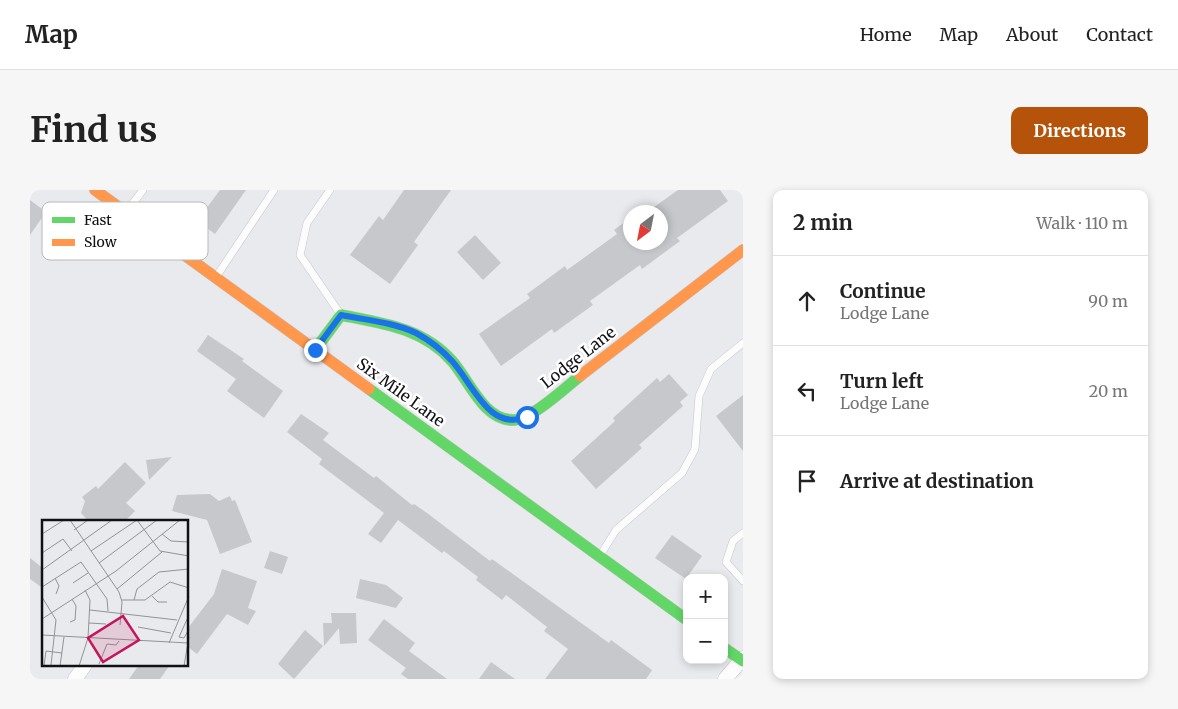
<!DOCTYPE html>
<meta charset="utf-8">
<style>
body{margin:0;font-family:Merriweather,serif;background:#f6f6f6;color:#222}
.controls{position:absolute;right:15px;bottom:15px;display:grid;overflow:hidden;border-radius:10px;box-shadow:0 2px 8px #0003}
.controls button{width:45px;height:45px;display:grid;place-items:center;padding:0;border:0;border-bottom:1px solid #e0e0e0;background:#fff;color:#222;font:25px sans-serif}
.compass{position:absolute;left:593px;top:15px;width:45px;height:45px;border-radius:50%;background:#fff;box-shadow:0 2px 8px #0003;rotate:212deg}
.stop{position:absolute;width:15px;height:15px;margin:-11px;border:4px solid #1a73e8;border-radius:50%;background:#fff}
.stop.end{background:#1a73e8;border-color:#fff;box-shadow:0 1px 5px #0008}
.list{margin:0;padding:0;list-style:none}
h2{display:flex;justify-content:space-between;align-items:center;height:65px;margin:0;padding:0 20px;font-size:21px}
h2 small{font-size:16px;font-weight:400;color:#767676}
.list li{display:grid;grid-template-columns:32px 1fr auto;gap:15px;align-items:center;box-sizing:border-box;height:90px;padding:0 20px;border-top:1px solid #e0e0e0}
.list b{display:block;font-size:19px;white-space:nowrap}
.list p{margin:0;font-size:16px;white-space:nowrap;color:#767676}
.list em{font-size:16px;font-style:normal;color:#767676}
.icon{flex:none;width:28px;height:28px;fill:none;stroke:currentColor;stroke-width:2;stroke-linecap:round;stroke-linejoin:round}
.map{position:relative;flex:none;width:713px;height:489px;overflow:hidden;border-radius:10px}
header{display:flex;align-items:center;gap:30px;box-sizing:border-box;height:70px;padding:0 25px;background:#fff;border-bottom:1px solid #e0e0e0}
header strong{font-size:24px}
nav{display:flex;gap:28px;margin-inline-start:auto;font-size:18px}
.intro{display:flex;align-items:center;justify-content:space-between;box-sizing:border-box;height:120px;padding:0 30px}
h1{margin:0;font-size:35px}
.button{padding:12px 22px;border-radius:10px;background:#b45309;color:#fff;font-size:18px;font-weight:700}
main{display:flex;gap:30px;padding:0 30px}
aside{flex:1;background:#fff;border-radius:10px;box-shadow:0 2px 8px #0003}
.map>svg:first-child{display:block}
</style>
<header>
<strong>Map</strong>
<nav><a>Home</a><a>Map</a><a>About</a><a>Contact</a></nav>
</header>
<div class="intro"><h1>Find us</h1><a class="button">Directions</a></div>
<main>
<div class="map">
<svg width="713" height="489" viewBox="0 0 713 489">
<rect width="100%" height="100%" fill="#e9eaee"/>
<path fill="#c7c8cb" d="M 190,0 L 216,0 L 185,44 L 167,31 Z
M 374,0 L 421,0 L 384,52 L 388,55 L 360,94 L 320,65 L 349,26 L 353,30 Z
M 648,0 L 690,0 L 698,11 L 647,48 L 650,51 L 612,79 L 610,75 L 560,111 L 563,115 L 524,143 L 522,139 L 471,176 L 449,144 L 500,108 L 497,104 L 535,76 L 537,80 L 587,44 L 584,40 L 600,28 L 600,52 L 630,52 L 630,22 L 617,22 Z
M 0,10 L 16,22 L 0,45 Z
M 445,45 L 471,73 L 453,90 L 427,62 Z
M 178,145 L 214,169 L 212,171 L 253,201 L 234,228 L 197,201 L 206,189 L 167,161 Z
M 639,184 L 658,205 L 650,212 L 653,216 L 609,255 L 612,258 L 566,299 L 541,271 L 585,231 L 583,228 L 627,188 L 630,192 Z
M 713,205 L 713,261 L 686,226 Z
M 271,224 L 299,243 L 293,250 L 344,288 L 346,286 L 382,315 L 384,314 L 397,323 L 460,371 L 462,369 L 579,453 L 581,450 L 622,480 L 616,489 L 515,489 L 538,459 L 514,441 L 517,437 L 476,405 L 472,410 L 446,390 L 448,387 L 414,361 L 412,363 L 368,330 L 351,353 L 338,344 L 354,323 L 289,274 L 292,269 L 257,242 Z
M 142,267 L 119,290 L 116,270 Z
M 95,272 L 116,293 L 96,313 L 105,321 L 94,332 L 59,332 L 51,323 L 55,311 L 52,307 L 66,296 L 68,299 Z
M 180,304 L 189,311 L 200,306 L 202,311 L 205,310 L 222,352 L 190,364 L 177,330 L 142,321 L 147,305 Z
M 642,345 L 672,366 L 656,389 L 625,368 Z
M 240,361 L 258,367 L 252,384 L 234,378 Z
M 0,368 L 14,379 L 14,399 L 0,389 Z
M 192,379 L 227,391 L 218,418 L 226,421 L 218,435 L 197,424 L 167,464 L 158,457 L 158,438 L 184,404 Z
M 330,389 L 356,395 L 373,408 L 366,418 L 326,408 Z
M 301,423 L 326,423 L 327,453 L 310,454 L 309,438 L 294,456 L 293,433 L 302,433 Z
M 354,429 L 385,453 L 379,461 L 417,489 L 378,489 L 371,484 L 376,478 L 338,450 Z
M 275,440 L 293,456 L 264,489 L 248,474 Z
M 461,472 L 485,489 L 449,489 Z
M 109,475 L 140,475 L 130,489 L 99,489 Z"/>
<g fill="none" stroke-linecap="round" stroke-linejoin="round">
<defs>
<path id="lane" d="M 300,0 L 277,33 L 270,65 L 311,125
M 96,22 L 113,0
M 186,87 L 244,0
M 713,343 L 703,351 L 696,372 L 713,391
M 571,364 L 586,340 L 652,283 L 665,259 L 669,206 L 681,179 L 713,153"/>
<path id="street" d="M 45,489 L 55,475
M 695,489 L 713,468"/>
<path id="fast" d="M 285,160 L 311,125 C 352,133 393,138 422,171 C 439,190 453,230 483,230 C 501,230 535,198 550,186
M 339,199 L 657,430
M 694,458 L 713,471"/>
<path id="slow" d="M 65,0 L 339,199
M 550,186 L 713,60"/>
</defs>
<use href="#lane" stroke="#c5c6c9" stroke-width="8"/>
<use href="#street" stroke="#c5c6c9" stroke-width="15"/>
<use href="#fast" stroke="#c5c6c9" stroke-width="12"/>
<use href="#slow" stroke="#c5c6c9" stroke-width="12"/>
<use href="#lane" stroke="#fcfcfc" stroke-width="7"/>
<use href="#street" stroke="#fcfcfc" stroke-width="14"/>
<use href="#fast" stroke="#63d668" stroke-width="11"/>
<use href="#slow" stroke="#ff974d" stroke-width="11"/>
</g>
<g fill="none" stroke-linecap="round" stroke-linejoin="round">
<path stroke="#1a73e8" stroke-width="6" d="M 285,160 L 311,125 C 335,130 363,132 386,143 C 399,150 412,160 422,171 C 443,194 459,242 497,227"/>
</g>
<g text-anchor="middle" stroke-width="5" stroke-linejoin="round" paint-order="stroke">
<g font-size="16" fill="#101114" stroke="#fff">
<text transform="translate(548 167) rotate(-38)" y="6">Lodge Lane</text>
<text transform="translate(371 202) rotate(36)" y="6">Six Mile Lane</text>
</g>
</g>
<g transform="translate(12 330)">
<rect width="146" height="146" fill="#e9eaee"/>
<path fill="none" stroke="#929397" stroke-width="1" d="M 28,0 L 77,72 L 80,82 L 78,105M 32,10 L 46,0M 0,14 L 22,0M 120,14 L 129,21 L 147,22M 49,31 L 95,0 L 118,31 L 147,36M 0,33 L 21,19 L 30,31M 57,43 L 115,0M 0,50 L 70,0M 13,58 L 17,66 L 14,74M 31,63 L 46,53M 0,67 L 39,42 L 65,79 L 66,91M 75,69 L 120,32M 110,76 L 116,82 L 125,82M 0,77 L 14,100 L 9,145M 80,80 L 103,80 L 128,62 L 147,68M 92,80 L 95,69 L 117,52 L 147,49M 48,90 L 135,100M 147,95 L 137,117 L 142,118 L 147,109M 0,99 L 74,51 L 138,0M 28,102 L 33,100 L 34,86 L 30,79M 47,103 L 64,104M 96,107 L 129,113M 0,115 L 146,123M 127,123 L 147,76M 57,144 L 65,124 L 74,125 L 77,121M 18,146 L 2,146 L 4,131 L 20,133M 18,146 L 22,117M 37,146 L 46,118 L 48,80 L 43,70M 142,146 L 147,117"/>
<path fill="#c2185b" fill-opacity="0.15" stroke="#c2185b" stroke-width="2.5" d="M 81,96 L 97,120 L 61,142 L 46,118 Z"/>
<rect width="146" height="146" fill="none" stroke="#101114" stroke-width="2.5"/>
</g>
<rect x="12" y="12" width="166" height="58" rx="8" fill="#fff" stroke="#b7b8b8" stroke-width="1"/>
<rect x="22" y="27" width="23" height="6" fill="#63d668"/>
<rect x="22" y="49" width="23" height="7" fill="#ff974d"/>
<g font-size="14" fill="#101114">
<text x="54" y="35">Fast</text>
<text x="54" y="57">Slow</text>
</g>
</svg>
<div class="controls">
<button>+</button>
<button>−</button>
</div>
<svg class="compass" viewBox="-18 -18 36 36"><path d="M0-13l5 13h-10z" fill="#e53935"/><path d="M0 13l5-13h-10z" fill="#767676"/></svg>
<div class="stop" style="left:497px;top:227px"></div>
<div class="stop end" style="left:285px;top:160px"></div>
</div>
<aside>
<h2>2 min<small>Walk · 110 m</small></h2>
<ul class="list">
<li><svg class="icon" aria-label="ahead" viewBox="0 0 24 24"><path d="M12 20V5M6 11l6-6 6 6"/></svg><div><b>Continue</b><p>Lodge Lane</p></div><em>90 m</em></li>
<li><svg class="icon" aria-label="left" viewBox="0 0 24 24"><path d="M17 20v-9H6M10 6l-5 5 5 5"/></svg><div><b>Turn left</b><p>Lodge Lane</p></div><em>20 m</em></li>
<li><svg class="icon" aria-label="arrive" viewBox="0 0 24 24"><path d="M6 21V4h12l-3 4 3 4H6"/></svg><div><b>Arrive at destination</b></div></li>
</ul>
</aside>
</main>
